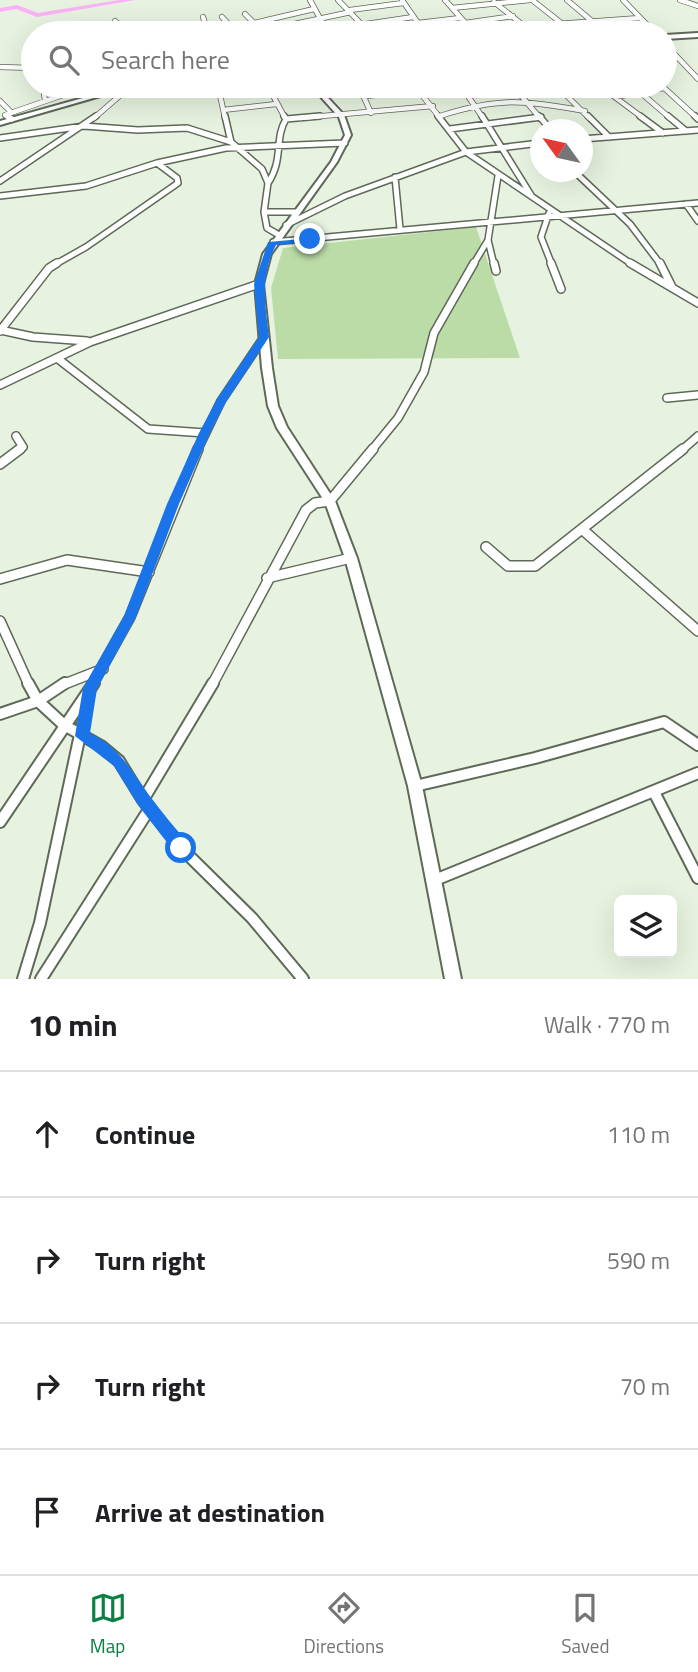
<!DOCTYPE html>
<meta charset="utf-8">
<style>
body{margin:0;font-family:"Titillium Web",sans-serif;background:#f6f6f6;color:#202124}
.controls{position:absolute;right:21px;bottom:21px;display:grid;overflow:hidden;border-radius:10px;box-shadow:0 7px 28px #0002}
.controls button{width:63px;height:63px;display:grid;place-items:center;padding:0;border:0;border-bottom:2px solid #e0e0e0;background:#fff;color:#202124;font:35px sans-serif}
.compass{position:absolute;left:530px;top:119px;width:63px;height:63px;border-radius:50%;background:#fff;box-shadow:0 7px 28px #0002;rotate:303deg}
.stop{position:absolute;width:21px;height:21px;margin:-16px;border:5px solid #1a73e8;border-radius:50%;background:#fff}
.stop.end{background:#1a73e8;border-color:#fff;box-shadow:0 2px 7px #0008}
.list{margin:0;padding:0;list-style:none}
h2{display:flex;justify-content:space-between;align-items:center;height:91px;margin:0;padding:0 28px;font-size:30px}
h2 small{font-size:23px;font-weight:400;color:#757577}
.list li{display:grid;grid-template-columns:46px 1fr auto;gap:21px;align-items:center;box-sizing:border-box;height:126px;padding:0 28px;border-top:2px solid #e0e0e0}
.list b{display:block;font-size:26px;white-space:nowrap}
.list em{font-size:23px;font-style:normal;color:#757577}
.icon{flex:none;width:38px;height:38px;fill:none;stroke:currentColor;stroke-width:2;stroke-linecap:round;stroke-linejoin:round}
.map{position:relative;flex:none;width:698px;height:979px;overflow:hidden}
.search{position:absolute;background:#fff;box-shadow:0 7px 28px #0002;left:21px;right:21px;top:21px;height:77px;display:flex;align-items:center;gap:18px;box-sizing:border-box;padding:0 24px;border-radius:38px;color:#757577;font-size:26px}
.sheet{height:595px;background:#fff}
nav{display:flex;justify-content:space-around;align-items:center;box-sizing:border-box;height:98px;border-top:2px solid #e0e0e0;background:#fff;font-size:19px;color:#757577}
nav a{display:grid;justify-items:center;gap:4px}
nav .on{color:#0b8043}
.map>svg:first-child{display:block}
</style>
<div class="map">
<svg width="698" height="979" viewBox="0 0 698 979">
<rect width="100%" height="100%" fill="#e7f3e0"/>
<path fill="#bbdca7" d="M 476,227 L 520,358 L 278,359 L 271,288 L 283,248 Z"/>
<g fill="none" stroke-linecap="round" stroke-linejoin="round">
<path fill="#fab2f6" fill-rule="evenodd" d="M 119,0 L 135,0 L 37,17 L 16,9 L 0,12 L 0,8 L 17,5 L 38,13 Z"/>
<defs>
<path id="minor-far4" d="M 310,0 L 328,33
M 338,0 L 370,33
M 402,0 L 425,33
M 445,0 L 469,27
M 532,0 L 574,33
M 567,0 L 606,33
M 623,0 L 655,33
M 680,0 L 698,6
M 494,2 L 533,33
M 452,8 L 530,0
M 350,10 L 403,3
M 245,14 L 257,26
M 203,17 L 208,33
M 222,17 L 237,33
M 115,21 L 128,33
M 254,23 L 314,9
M 418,23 L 460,18
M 465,23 L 513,16
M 65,26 L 77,33
M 326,30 L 413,17
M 252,33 L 351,12
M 433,33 L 640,18
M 665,44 L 698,79
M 0,67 L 33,68
M 43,86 L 45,101
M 218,86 L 225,118
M 268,86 L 285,118
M 359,86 L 371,113
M 415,86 L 440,118
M 461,86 L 483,118
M 513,86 L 540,118
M 557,86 L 589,118
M 600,86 L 643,118
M 633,86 L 670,118
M 662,86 L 697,118
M 465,91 L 516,86
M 271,94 L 316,88
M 365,96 L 420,91
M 615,97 L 664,88
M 0,101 L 11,112
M 223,110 L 276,104
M 440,116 C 499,97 526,100 585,111
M 10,118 L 5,115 L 89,86
M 94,118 L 131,86
M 300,118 L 433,106
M 536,118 L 541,117"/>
<path id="minor-far3" d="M 7,116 L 12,119
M 225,116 L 231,142
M 284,116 L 286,119 L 320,116
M 438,116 L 466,152 L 633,265
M 482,116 L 531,195
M 539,116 L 551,130
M 588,116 L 609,137
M 640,116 L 663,133
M 668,116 L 686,131
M 695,116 L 698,119
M 450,129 L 541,117
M 0,138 L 84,126 L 138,130 L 187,128 L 231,142 L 262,169 L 268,183 L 264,212 L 267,228 L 279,235
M 582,139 L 698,130
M 575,172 L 630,224 L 661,265
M 395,177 L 400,229
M 0,181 L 96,116
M 268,183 C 284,159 274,139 286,119
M 0,196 L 86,186 L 157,163
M 686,204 L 698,221
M 264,212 L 295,212
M 549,213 L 541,237 L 552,265
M 286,225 L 345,196 L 466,152 L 540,143
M 488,240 L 494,265
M 273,242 L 698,203
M 54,265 L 86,247 L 178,183 L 177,178 L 157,163 L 226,148 L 345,143
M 473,265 L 488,240 L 498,176"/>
<path id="minor-far2" d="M 494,263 L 496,271
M 551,263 L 561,289
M 630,263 L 698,303
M 660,263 L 672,287
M 0,330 L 33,337 L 87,341
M 0,331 L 49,268 L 57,263
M 57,358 L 148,429 L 205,433
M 0,385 L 90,342 L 259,284
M 667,398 L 698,395
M 16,436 L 23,447 L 18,451
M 197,451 L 221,401 L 264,337
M 371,451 L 398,418 L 424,372 L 434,333 L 474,263
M 681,451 L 698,436"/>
<path id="minor-far1" d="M 0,464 L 20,449
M 583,530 L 698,631
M 486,547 L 508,566 L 535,566 L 683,449
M 267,578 L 351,558
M 0,579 L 67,560 L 149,572
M 0,621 L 29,685
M 62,685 L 103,669
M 92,685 L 130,617 L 198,449
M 212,685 L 306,510 L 315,503 L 330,501 L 373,449"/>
<path id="minor" d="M 28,683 L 38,701 L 64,725 L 101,746 L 119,761 L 143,800 L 181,848 L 252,918 L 303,979
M 0,714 L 38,701 L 65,683
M 415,786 L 535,758 L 664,722 L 698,745
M 654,792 L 698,878
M 143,800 L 213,683
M 0,822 L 94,683
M 435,880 L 698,773
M 23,979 L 40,923 L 89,692
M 41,979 L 150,808"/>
<path id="tertiary" d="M 698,33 L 698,37 L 665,39 L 665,35 Z
M 126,86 L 135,86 L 0,125 L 0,121 Z
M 311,86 L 317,86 L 344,115 L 351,135 L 337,162 L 271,254 L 263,284 L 272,368 L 278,406 L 287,427 L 335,501 L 357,558 L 422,786 L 461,979 L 445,979 L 408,786 L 345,558 L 325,502 L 277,428 L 268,406 L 262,368 L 255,284 L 263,254 L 331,162 L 345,135 L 339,117 Z"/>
</defs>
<use href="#minor-far4" stroke="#5e6958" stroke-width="6"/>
<use href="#minor-far3" stroke="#5e6958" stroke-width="8"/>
<use href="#minor-far2" stroke="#5e6958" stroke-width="10"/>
<use href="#minor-far1" stroke="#5e6958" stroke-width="12"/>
<use href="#minor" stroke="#5e6958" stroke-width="14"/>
<use href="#tertiary" stroke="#5e6958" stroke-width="4"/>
<use href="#minor-far4" stroke="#fff" stroke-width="4.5"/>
<use href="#minor-far3" stroke="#fff" stroke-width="5"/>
<use href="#minor-far2" stroke="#fff" stroke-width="7"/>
<use href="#minor-far1" stroke="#fff" stroke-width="9"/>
<use href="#minor" stroke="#fff" stroke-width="10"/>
<use href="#tertiary" fill="#fff" fill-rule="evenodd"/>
</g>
<path fill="#1a73e8" d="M 313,238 L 310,242 L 276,245 C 260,276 265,304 269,337 L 226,402 L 210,433 L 179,504 L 136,617 L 97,689 L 90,733 C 120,748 130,769 149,795 C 161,811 174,827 187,842 L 189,848 L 181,856 L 176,854 L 138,805 L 114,766 L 75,736 L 83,688 L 124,616 L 167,504 L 199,433 L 217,399 L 259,337 L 254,284 L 268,242 Z"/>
</svg>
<div class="controls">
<button><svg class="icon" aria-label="layers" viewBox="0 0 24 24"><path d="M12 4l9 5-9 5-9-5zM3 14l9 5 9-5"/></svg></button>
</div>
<svg class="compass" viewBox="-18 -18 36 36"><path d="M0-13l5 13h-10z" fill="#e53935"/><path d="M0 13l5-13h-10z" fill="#757577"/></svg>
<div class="stop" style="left:181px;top:848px"></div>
<div class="stop end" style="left:310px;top:239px"></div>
<div class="search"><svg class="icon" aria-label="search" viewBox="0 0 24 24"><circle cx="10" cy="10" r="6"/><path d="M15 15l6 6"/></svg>Search here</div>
</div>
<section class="sheet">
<h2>10 min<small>Walk · 770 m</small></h2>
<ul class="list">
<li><svg class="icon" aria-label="ahead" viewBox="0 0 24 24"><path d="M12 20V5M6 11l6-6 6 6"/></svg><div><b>Continue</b></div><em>110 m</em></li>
<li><svg class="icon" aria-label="right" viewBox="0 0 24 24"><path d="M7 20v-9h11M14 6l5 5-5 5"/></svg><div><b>Turn right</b></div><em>590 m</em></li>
<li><svg class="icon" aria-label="right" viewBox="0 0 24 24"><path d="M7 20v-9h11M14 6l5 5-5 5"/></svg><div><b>Turn right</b></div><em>70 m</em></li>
<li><svg class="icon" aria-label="arrive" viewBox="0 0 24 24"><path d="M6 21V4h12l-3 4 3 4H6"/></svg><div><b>Arrive at destination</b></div></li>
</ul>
</section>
<nav>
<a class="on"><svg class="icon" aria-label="map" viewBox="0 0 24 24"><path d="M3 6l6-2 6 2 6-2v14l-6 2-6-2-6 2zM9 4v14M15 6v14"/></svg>Map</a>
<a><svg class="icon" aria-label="directions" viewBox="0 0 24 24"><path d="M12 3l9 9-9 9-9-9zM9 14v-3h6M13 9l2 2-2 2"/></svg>Directions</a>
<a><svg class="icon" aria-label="saved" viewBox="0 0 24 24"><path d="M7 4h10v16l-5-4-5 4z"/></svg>Saved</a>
</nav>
